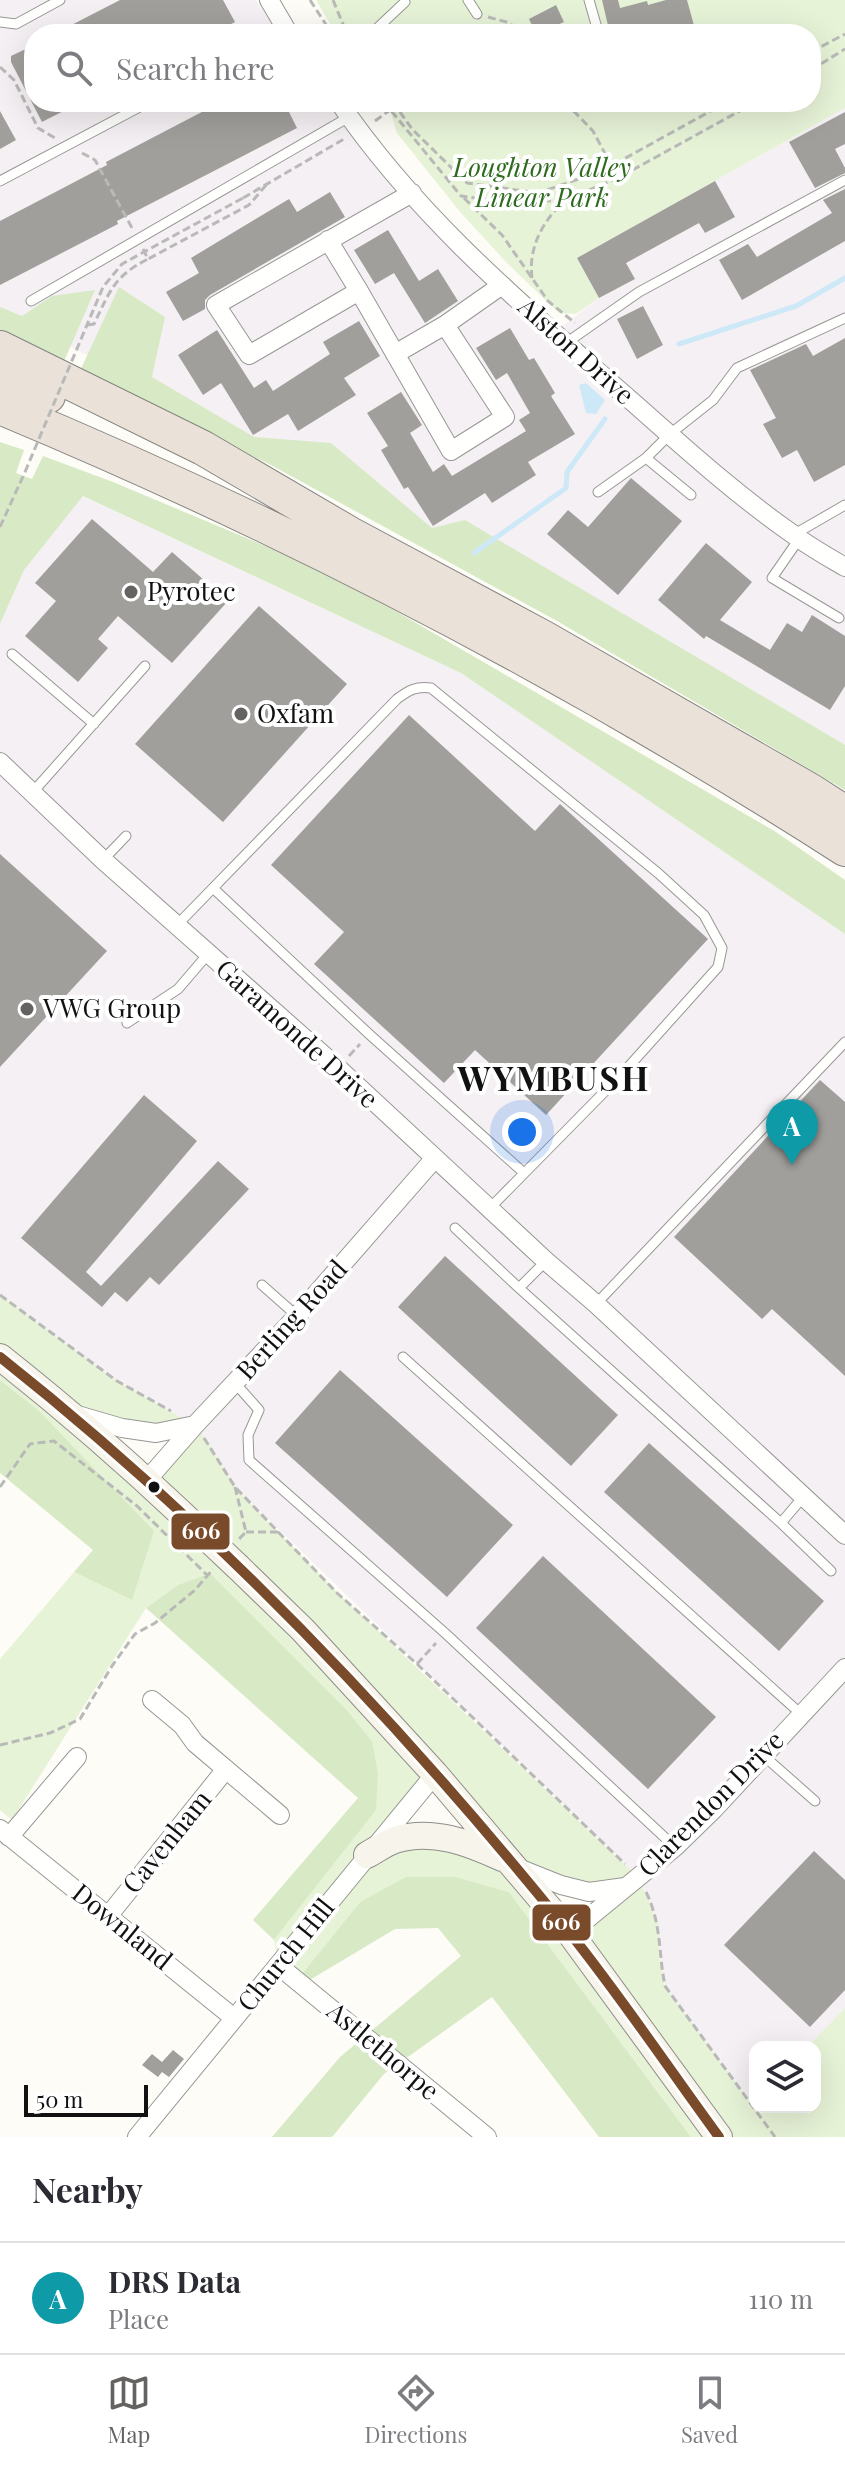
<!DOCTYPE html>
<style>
body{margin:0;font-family:"Playfair Display",serif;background:#f7f7f7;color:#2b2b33}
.controls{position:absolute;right:24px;bottom:24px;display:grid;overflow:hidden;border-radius:16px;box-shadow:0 8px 32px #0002}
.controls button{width:72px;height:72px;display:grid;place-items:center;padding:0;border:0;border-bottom:2px solid #e1e1e2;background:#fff;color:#2b2b33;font:40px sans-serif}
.scale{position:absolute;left:24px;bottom:20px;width:124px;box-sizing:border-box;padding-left:8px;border:4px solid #111;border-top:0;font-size:22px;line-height:28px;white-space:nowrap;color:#111;-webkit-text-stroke:6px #fff;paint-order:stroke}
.you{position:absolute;left:522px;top:1132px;width:28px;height:28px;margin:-20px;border:6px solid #fff;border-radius:50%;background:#1a73e8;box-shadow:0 0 0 12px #1a73e833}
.badge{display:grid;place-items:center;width:52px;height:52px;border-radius:50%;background:#646362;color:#fff;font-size:26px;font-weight:700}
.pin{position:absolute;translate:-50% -66px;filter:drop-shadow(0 2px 4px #0008)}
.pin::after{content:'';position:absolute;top:42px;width:28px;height:24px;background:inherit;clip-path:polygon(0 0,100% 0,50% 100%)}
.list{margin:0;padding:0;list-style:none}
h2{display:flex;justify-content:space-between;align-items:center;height:104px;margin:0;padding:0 32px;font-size:34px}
h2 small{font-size:26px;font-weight:400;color:#7c7c81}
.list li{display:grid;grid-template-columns:52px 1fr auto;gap:24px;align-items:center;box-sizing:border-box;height:112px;padding:0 32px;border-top:2px solid #e1e1e2}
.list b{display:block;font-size:30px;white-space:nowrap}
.list p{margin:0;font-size:26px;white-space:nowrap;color:#7c7c81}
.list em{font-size:26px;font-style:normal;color:#7c7c81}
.icon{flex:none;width:44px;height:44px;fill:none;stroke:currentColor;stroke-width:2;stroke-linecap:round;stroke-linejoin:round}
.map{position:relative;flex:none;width:845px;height:2137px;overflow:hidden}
.search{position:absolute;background:#fff;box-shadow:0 8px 32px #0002;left:24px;right:24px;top:24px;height:88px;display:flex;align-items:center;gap:20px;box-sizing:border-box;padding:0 28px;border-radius:32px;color:#7c7c81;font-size:30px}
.sheet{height:216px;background:#fff}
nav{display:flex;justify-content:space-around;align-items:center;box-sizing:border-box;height:112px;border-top:2px solid #e1e1e2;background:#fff;font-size:22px;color:#7c7c81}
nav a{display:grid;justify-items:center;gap:4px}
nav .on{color:#646362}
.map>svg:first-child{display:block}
</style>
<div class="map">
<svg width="845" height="2137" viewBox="0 0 845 2137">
<rect width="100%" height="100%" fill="#fdfcf7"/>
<path fill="#f5f0f3" d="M 0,0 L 256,0 L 278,34 L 34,34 L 34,102 L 328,102 L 410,192 L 551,335 L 599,298 L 577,258 L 845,108 L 845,745 L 77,350 L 0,313 Z
M 82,496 L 461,673 L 845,934 L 845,2008 L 807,2047 L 755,2047 L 755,2107 L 759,2107 L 757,2111 L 665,1986 L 659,1957 L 659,1925 L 638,1877 L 235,1487 L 211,1446 L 195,1425 L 117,1381 L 0,1295 L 0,624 L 24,570 Z"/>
<path fill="#e7f3d7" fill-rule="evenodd" d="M 316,0 L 845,0 L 845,108 L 577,258 L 599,298 L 576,314 L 559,313 L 507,263 L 461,213 L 397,133 L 390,110 L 384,102 L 811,102 L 811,34 L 336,34 Z
M 0,1295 L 117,1381 L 195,1425 L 211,1446 L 235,1487 L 337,1592 L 638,1877 L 659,1925 L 659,1957 L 665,1986 L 756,2110 L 759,2107 L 815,2107 L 815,2047 L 807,2047 L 845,2008 L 845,2137 L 691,2137 L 509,1892 L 456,1877 L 360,1902 L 297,1980 L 279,1966 L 274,1940 L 375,1810 L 372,1741 L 346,1709 L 210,1573 L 178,1585 L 146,1608 L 12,1820 L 0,1810 L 0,1659 L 74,1572 L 132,1600 L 37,1409 L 0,1380 ZM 74,1414 L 122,1428 L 194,1426 L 146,1479 ZM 435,1774 L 507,1860 L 427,1835 L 369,1853 ZM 515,1867 L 589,1892 L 625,1888 L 570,1932 Z"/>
<path fill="#d8eac5" d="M 119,287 L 165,317 L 152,377 L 254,437 L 331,443 L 432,528 L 465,520 L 845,745 L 845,790 L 557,621 L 269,464 L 78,375 Z
M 95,290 L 62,366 L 0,335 L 0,307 L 22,316 L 52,296 Z
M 0,442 L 24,450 L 16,473 L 32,479 L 43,456 L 113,482 L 332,574 L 776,832 L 845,880 L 845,934 L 461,673 L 83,496 L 24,570 L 0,624 Z
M 0,1380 L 37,1409 L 154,1531 L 132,1600 L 74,1572 L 93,1550 L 0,1473 Z
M 210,1573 L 346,1709 L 372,1741 L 378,1774 L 376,1810 L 274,1940 L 253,1920 L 358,1798 L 146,1608 L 178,1585 Z
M 406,1877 L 456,1877 L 509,1892 L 691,2137 L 599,2137 L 492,1997 L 384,2074 L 332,2137 L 272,2137 L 340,2057 L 461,1956 L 438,1928 L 395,1929 L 303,1984 L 297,1980 L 360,1902 Z"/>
<path fill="#cde8f7" d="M 586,383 L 605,400 L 596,414 L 586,413 L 579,385 Z"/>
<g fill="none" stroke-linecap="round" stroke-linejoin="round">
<path stroke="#cde8f7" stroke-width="5" d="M 679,344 L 796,306 L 845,278
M 474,553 L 566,488 L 567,472 L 605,419"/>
</g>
<path fill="#a19f9c" d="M 120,0 L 223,0 L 235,22 L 212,34 L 54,34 Z
M 602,0 L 618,0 L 620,8 L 647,1 L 648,5 L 666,0 L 687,0 L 695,29 L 678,34 L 610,34 Z
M 556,5 L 564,22 L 536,34 L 529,19 Z
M 34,45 L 34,102 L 81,102 L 42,122 L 11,62 L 11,56 Z
M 221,102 L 284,102 L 297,128 L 117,221 L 118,224 L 0,285 L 0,221 L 107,165 L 106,162 Z
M 0,111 L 16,140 L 0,149 Z
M 845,112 L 845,144 L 835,149 L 845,168 L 845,173 L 815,188 L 789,142 Z
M 715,181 L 735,217 L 705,233 L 699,223 L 626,263 L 635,279 L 599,298 L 577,258 Z
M 845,189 L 845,241 L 742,300 L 719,260 L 748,244 L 757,257 L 832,213 L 823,200 Z
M 330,192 L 345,217 L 210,295 L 205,300 L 205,309 L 183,321 L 166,292 L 199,273 L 191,258 L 289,199 L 297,212 Z
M 388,230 L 419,281 L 438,269 L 458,301 L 425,323 L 394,273 L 375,284 L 354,250 Z
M 643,306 L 663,345 L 637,359 L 617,319 Z
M 359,321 L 380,356 L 344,378 L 356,395 L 298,431 L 288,414 L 253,435 L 221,383 L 203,395 L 178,355 L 217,330 L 254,388 L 266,380 L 273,391 L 330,354 L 323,342 Z
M 510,328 L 529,360 L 534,358 L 555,393 L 551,396 L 575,434 L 528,462 L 536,475 L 492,503 L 485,493 L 433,526 L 408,487 L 404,489 L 381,450 L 388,446 L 367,413 L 401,392 L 422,425 L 410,433 L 433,472 L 444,464 L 452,476 L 526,431 L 519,420 L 530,413 L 507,373 L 496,380 L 476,348 Z
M 845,338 L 845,465 L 814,482 L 797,450 L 782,458 L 763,424 L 776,418 L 750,370 L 806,344 L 813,356 Z
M 631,478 L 682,521 L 618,595 L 547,534 L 568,510 L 588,527 Z
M 92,519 L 153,572 L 172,552 L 228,601 L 172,663 L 118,616 L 98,639 L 108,648 L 78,682 L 25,636 L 56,601 L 35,583 Z
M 706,543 L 752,582 L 720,620 L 770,650 L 787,623 L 802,632 L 812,615 L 845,636 L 845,686 L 830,710 L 706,636 L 704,639 L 658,600 Z
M 259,606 L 347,684 L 223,822 L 135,744 Z
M 409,715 L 535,831 L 560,804 L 708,939 L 546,1115 L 475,1050 L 444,1083 L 314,964 L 344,932 L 271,865 Z
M 0,854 L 107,951 L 0,1067 Z
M 820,1080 L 845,1102 L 845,1376 L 772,1309 L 762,1319 L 674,1237 Z
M 144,1095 L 197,1141 L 86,1272 L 101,1286 L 218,1161 L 249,1189 L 159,1285 L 150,1277 L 127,1302 L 115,1292 L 102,1307 L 21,1238 Z
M 445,1256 L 618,1415 L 571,1466 L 398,1307 Z
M 340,1370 L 513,1525 L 447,1597 L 275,1443 Z
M 649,1443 L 824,1601 L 779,1651 L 604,1492 Z
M 543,1556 L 716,1717 L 648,1789 L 476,1628 Z
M 814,1851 L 845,1880 L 845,1990 L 810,2027 L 724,1945 Z
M 173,2050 L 184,2059 L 169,2077 L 162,2072 L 158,2077 L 142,2065 L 152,2054 L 162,2062 Z"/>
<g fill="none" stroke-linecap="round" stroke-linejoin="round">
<defs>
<path id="lane" d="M 468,0 L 477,14
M 589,0 L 597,28
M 0,22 L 16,24 L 60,0
M 371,34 L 405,2
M 0,181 L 149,102
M 31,301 L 349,117
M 566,343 L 639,292 L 845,180
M 646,458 L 691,495
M 598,492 L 646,458 L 670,434 L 713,400 L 737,368 L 845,318
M 793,535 L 845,505
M 799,539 L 772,578 L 839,618
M 12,654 L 94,724
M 32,793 L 145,666
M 103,860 L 126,836
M 214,889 L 369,1034 L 524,1173
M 177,925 L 397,699 C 409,690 416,686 431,688 L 658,873 L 704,915 L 722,948 L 718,967 L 622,1074 L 490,1208
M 127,1023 L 178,989 L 208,954
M 455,1228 L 519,1288
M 546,1261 L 519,1288 L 781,1523
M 262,1285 L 297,1316
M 596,1304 L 845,1042
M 403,1357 L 801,1714
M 235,1383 L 259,1410 L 248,1435 L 249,1460 L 445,1633 L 675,1847
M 803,1497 L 781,1523 L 831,1571
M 764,1756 L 815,1801"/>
<path id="street" d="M 269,0 L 289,34
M 339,102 C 413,211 514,298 612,384 C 671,435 729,490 794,535 C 810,547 828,557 845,567
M 412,193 L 216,305 L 249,355 L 359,291 L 451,451 L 505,417 L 445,325 L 502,285
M 328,240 L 359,291
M 395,354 L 445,325
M 0,762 L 103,860 L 338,1068 L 546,1261 L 596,1304 L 845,1535
M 74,1414 L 122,1428 L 156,1433 L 195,1425
M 147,1480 L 195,1425 L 297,1316 L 435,1158
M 152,1700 L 182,1725 L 195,1743 L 280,1815
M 0,1829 L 234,2018
M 9,1837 L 77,1757
M 516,1867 L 561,1885 L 589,1892 L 625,1887
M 109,1915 L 226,1769
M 570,1933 L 675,1847 L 714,1809 L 845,1668
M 279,1966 L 487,2137
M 137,2137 L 435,1774"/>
<path id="secondary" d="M 0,1357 C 71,1413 138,1472 203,1534
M 238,1567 L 303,1630 L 435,1774 L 570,1933 L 719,2137
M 367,1855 C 376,1850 386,1843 395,1840 C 432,1828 469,1843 502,1858"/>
<path id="highway" d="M 0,348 L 203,448 L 350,534 L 544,638 L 811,791 L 845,813
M 0,376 L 48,396
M 0,407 C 293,529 578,678 845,849"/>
</defs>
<use href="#lane" stroke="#979795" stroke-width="11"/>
<use href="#street" stroke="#979795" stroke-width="20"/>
<use href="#secondary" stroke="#8e8d8b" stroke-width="28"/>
<use href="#highway" stroke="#858482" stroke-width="36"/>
<path stroke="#b9b9b8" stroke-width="3" stroke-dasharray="8 4" stroke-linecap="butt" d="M 310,0 L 332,34
M 333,0 L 347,34
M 488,17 L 510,23 L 518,34
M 811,52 L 845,34
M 0,67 L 14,80 L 38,128 L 55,138
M 811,70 L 845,49
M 384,102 L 461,196 L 512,203 L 565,200 L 618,178 L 756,102
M 393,102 L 412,129 L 467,183 L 538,193 L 602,171 L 727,102
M 565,102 L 593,131 L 618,178
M 375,121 L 390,110
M 82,153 L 95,160 L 132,228
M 243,198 L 344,139
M 464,198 L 502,235 L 548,301 L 575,323
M 143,249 L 148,259 L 249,205 L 267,184
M 532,278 C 528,247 543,221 565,200
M 88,325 L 94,324 C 110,291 114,276 148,259
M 0,527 L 25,472
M 349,1056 L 360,1044
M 0,1295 L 117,1381 L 171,1411
M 204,1438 L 235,1487 L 337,1593 L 417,1664 L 625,1864
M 0,1487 L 30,1444 L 54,1441 L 137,1506 L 207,1575
M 235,1487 L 246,1532 L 239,1539
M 246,1532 L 281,1532
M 417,1664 L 436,1643
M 0,1745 L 50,1733 L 80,1719 L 112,1666 L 135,1634 L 155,1623 L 195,1590 L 213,1569
M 646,1892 C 662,1925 658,1951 665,1986 L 775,2137"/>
<use href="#lane" stroke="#fffffe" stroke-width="9"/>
<use href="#street" stroke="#fffffe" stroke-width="18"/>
<use href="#secondary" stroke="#f6f4eb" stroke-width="26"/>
<use href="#highway" stroke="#eae1d8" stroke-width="34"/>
<defs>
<path id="secondary-bridge" d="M 203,1534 L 238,1567"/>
</defs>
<use href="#secondary-bridge" stroke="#8e8d8b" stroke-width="28" stroke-linecap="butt"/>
<path stroke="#b9b9b8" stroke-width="3" stroke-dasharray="8 4" stroke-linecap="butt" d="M 25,472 L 103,287 L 122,264 L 243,198"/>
<use href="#secondary-bridge" stroke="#f6f4eb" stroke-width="26"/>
<defs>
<path id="bus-1" d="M 0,1357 C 211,1524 400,1722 569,1932 C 622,1998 669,2069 719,2137"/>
</defs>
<use href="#bus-1" stroke="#fff" stroke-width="16"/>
<use href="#bus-1" stroke="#7a4b2a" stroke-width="10"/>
</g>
<g fill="#646362" stroke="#fff" stroke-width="3">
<circle cx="131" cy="592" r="8"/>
<circle cx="241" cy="714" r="8"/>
<circle cx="27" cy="1009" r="8"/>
</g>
<circle fill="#111" stroke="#fff" stroke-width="3" cx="154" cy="1487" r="7"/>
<g text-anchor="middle" stroke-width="8" stroke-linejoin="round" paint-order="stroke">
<g font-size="26" font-style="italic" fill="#2f6b1f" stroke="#fff">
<text x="542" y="177">Loughton Valley<tspan x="542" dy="30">Linear Park</tspan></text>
</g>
<g font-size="26" fill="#111" stroke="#fff">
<text transform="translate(576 351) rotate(42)" y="9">Alston Drive</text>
<text transform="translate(297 1034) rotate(42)" y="9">Garamonde Drive</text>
<text transform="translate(292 1320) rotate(-48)" y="9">Berling Road</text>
<text transform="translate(711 1804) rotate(-45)" y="9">Clarendon Drive</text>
<text transform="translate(167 1842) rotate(-51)" y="9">Cavenham</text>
<text transform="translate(122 1927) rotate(39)" y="9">Downland</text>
<text transform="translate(286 1955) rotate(-51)" y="9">Church Hill</text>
<text transform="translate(383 2051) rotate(40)" y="9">Astlethorpe</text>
</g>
<g font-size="26" fill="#111" stroke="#fff" text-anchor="start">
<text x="147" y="601">Pyrotec</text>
<text x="257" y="723">Oxfam</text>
<text x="43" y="1018">VWG Group</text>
</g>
<g font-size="34" font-weight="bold" letter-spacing="2" fill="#111" stroke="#fff">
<text x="554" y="1091">WYMBUSH</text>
</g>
</g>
<g stroke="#fff" stroke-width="3">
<rect x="170" y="1512" width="61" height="39" rx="8" fill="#7a4b2a"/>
<rect x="531" y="1903" width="61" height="39" rx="8" fill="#7a4b2a"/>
</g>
<g font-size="22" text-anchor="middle" font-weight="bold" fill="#fff">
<text x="201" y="1539">606</text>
<text x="561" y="1930">606</text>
</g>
</svg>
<div class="controls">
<button><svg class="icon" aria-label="layers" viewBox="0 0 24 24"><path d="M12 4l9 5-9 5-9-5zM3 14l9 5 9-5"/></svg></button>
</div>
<div class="scale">50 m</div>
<div class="you"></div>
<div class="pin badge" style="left:792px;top:1165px;background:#0f9aa8">A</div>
<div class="search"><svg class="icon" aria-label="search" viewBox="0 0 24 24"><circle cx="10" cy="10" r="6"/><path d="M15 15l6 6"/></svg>Search here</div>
</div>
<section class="sheet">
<h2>Nearby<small></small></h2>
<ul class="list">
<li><span class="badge" style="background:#0f9aa8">A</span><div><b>DRS Data</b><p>Place</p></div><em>110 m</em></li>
</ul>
</section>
<nav>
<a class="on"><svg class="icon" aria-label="map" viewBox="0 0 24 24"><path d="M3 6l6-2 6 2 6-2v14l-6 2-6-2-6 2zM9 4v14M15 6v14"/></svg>Map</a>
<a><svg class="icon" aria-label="directions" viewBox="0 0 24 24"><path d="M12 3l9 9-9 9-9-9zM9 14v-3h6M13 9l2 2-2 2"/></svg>Directions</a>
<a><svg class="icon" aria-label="saved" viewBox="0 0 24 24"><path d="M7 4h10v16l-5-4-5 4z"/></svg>Saved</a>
</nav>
